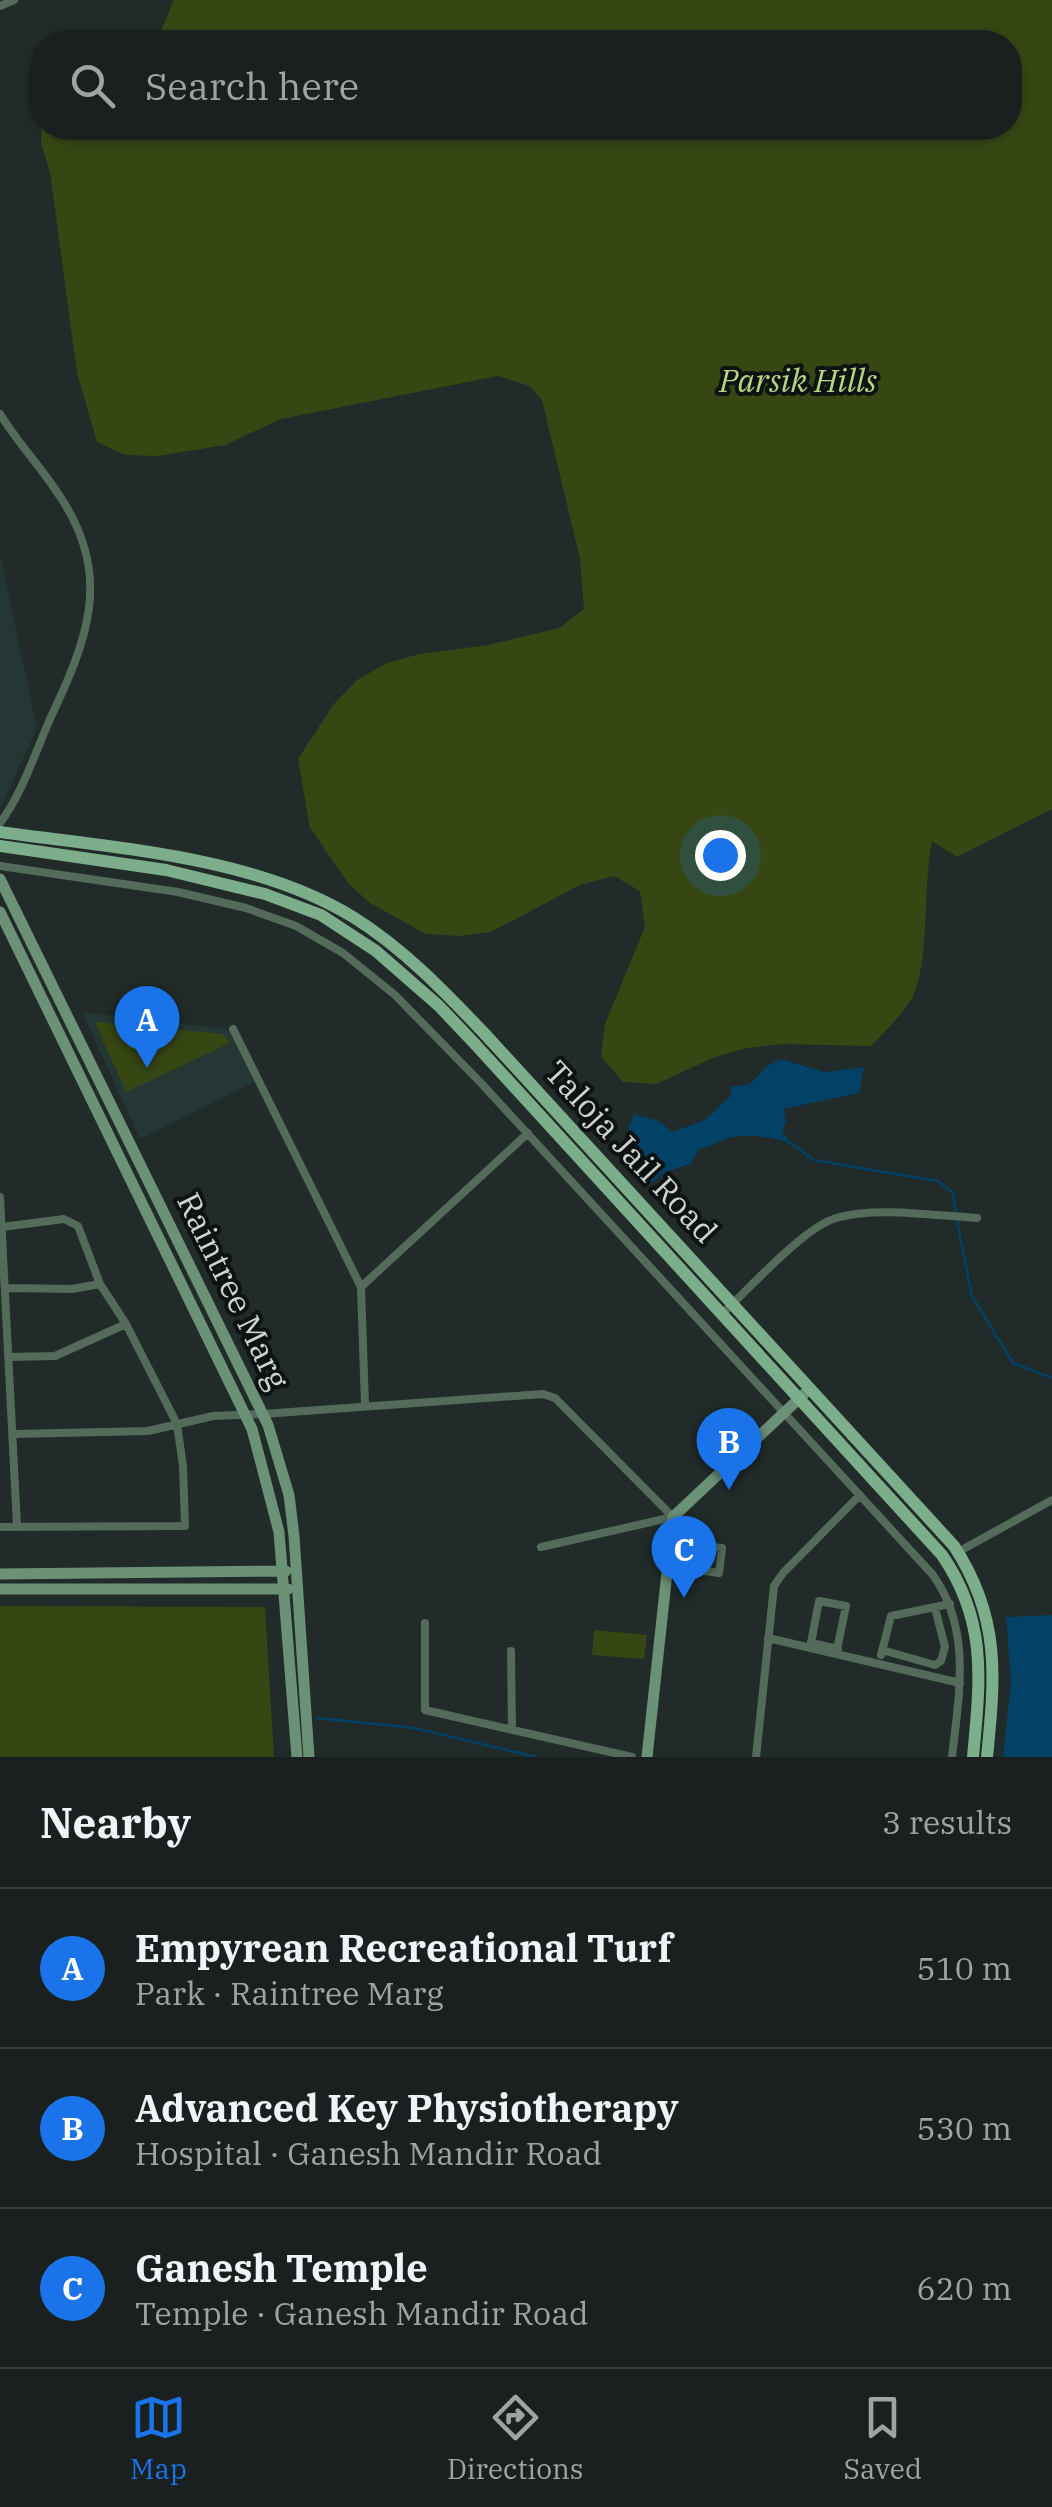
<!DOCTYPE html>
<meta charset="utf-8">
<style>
body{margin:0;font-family:"IBM Plex Serif",serif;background:#262d2c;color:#f1f3f6}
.you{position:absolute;left:720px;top:855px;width:35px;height:35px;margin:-25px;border:8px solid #fff;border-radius:50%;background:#1a73e8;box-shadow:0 0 0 15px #1a73e833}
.badge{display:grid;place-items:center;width:65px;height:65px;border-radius:50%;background:#1a73e8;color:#fff;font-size:32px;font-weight:700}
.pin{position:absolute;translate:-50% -82px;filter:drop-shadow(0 2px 5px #0008)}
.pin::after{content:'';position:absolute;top:52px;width:35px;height:30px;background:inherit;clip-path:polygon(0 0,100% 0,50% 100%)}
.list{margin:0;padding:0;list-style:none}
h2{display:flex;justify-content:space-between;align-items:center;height:130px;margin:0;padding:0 40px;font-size:42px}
h2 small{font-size:32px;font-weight:400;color:#9fa3a4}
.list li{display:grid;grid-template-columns:65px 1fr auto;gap:30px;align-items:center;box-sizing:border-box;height:160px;padding:0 40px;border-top:2px solid #373e3d}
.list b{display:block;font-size:38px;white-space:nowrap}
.list p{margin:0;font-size:32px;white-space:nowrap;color:#9fa3a4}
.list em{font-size:32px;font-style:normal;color:#9fa3a4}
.icon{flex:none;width:55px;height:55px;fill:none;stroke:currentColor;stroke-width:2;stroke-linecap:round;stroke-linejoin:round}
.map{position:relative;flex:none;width:1052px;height:1757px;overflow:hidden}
.search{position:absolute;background:#19201f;box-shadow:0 2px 8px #0004;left:30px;right:30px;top:30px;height:110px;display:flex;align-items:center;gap:25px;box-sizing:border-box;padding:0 35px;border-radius:40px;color:#9fa3a4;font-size:38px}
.sheet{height:610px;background:#19201f}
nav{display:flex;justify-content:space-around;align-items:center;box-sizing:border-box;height:140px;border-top:2px solid #373e3d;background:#19201f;font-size:28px;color:#9fa3a4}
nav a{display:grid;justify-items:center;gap:5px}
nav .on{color:#1a73e8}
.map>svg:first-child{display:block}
</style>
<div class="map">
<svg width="1052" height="1757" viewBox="0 0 1052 1757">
<rect width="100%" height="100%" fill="#212b29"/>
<path fill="#253734" d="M 0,555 L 37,728 L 0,809 Z
M 82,1012 L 226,1029 L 237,1038 L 258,1080 L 140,1139 Z"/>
<path fill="#374714" d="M 174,0 L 1052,0 L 1052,809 L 957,857 L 932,841 C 923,883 930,965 912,998 C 901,1016 886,1031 871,1046 L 782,1044 L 747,1048 L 715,1057 L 656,1084 L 623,1082 L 601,1057 L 605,1024 L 645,927 L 640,891 L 614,876 L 580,885 L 491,932 L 459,936 L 426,934 L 370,903 L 349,884 L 310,828 L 298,759 L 333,705 L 357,680 L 387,663 L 419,654 L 488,645 L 559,628 L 584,609 L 580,559 L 542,400 L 530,386 L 498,376 L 281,419 L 225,445 L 158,456 L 125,455 L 97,442 L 77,373 L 50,172 L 41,143 L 42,107 L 42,128 L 1010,128 L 1010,42 L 137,42 L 159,35 Z
M 95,1022 L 223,1034 L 230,1043 L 126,1092 Z
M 0,1606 L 265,1607 L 274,1757 L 0,1757 Z
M 594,1630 L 647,1635 L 644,1659 L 592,1655 Z"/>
<path fill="#024266" d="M 781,1059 L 824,1072 L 864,1067 L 859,1093 L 783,1109 L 786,1121 L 782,1131 L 791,1144 C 773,1136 740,1132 723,1140 C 714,1144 710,1147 699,1149 L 691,1164 L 664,1172 L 648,1186 L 635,1175 L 629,1127 L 634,1114 L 659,1121 L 672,1132 L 705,1120 L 731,1095 L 731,1087 L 750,1084 L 767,1066 Z
M 1052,1615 L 1052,1757 L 1003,1757 L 1011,1682 L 1006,1617 Z"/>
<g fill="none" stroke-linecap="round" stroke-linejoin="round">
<path stroke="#024266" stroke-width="2.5" d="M 789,1142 L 814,1160 L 938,1181 L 953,1193 L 956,1213
M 957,1221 L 972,1296 L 1013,1363 L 1052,1378
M 317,1718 L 414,1728 L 536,1757"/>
<path stroke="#546b5b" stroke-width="8" d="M 0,6 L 14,0
M 0,414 C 18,443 41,467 59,495 C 114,576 87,640 50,719 C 35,753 22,794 0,823
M 0,866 L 178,892 L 246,908 L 296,926 L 343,953 L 395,995 L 481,1083 L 933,1575 C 972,1630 959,1694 952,1757
M 233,1029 L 361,1287 L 365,1405
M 0,1197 L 17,1525
M 361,1287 L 528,1133
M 5,1288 L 72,1289 L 100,1284
M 723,1313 C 750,1288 803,1228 836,1218 C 876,1206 936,1216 977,1218
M 9,1357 L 55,1356 L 126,1324
M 14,1434 L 148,1431 L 213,1416 L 263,1414 L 543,1394 L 555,1398 L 673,1517
M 0,1527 L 185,1526 L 183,1466 L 177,1424 L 126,1324 L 100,1284 L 78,1226 L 64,1219 L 2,1227
M 541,1547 L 673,1517
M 958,1552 L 1052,1500
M 668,1566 L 719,1573 L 722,1548 L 670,1542
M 425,1623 L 425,1710 L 632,1757
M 768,1638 L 960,1683
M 811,1643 L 838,1649
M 810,1648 L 819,1601 L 846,1606 L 836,1654
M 882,1650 L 935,1665 L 941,1661 L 945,1647 L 935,1608
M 511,1651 L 512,1730
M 881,1655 L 891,1616 L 950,1604
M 756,1757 L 774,1586 L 783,1573 L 860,1495"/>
<path stroke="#6b9177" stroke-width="11" d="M 0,879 L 268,1425 L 289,1495 L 294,1536 L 309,1757
M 0,912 L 252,1429 L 279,1532 L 297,1757
M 0,1574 L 286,1571
M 0,1589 L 288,1589
M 647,1757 L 673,1517 L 804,1394"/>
<path stroke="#7dae8c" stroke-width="12" d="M 0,832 C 113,848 254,856 353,917 C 403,948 444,991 484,1033 L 954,1546 C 1001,1618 995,1677 987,1757
M 0,846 L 166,870 L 265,894 L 321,915 L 376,951 L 439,1006 L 474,1043 L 942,1555 C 988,1622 980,1681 973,1757"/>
</g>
<g text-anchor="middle" stroke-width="8" stroke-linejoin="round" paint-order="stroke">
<g font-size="32" font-style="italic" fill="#b7d682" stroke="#0e1212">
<text x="798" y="392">Parsik Hills</text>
</g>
<g font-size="32" fill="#ced4d3" stroke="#0e1212">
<text transform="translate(631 1152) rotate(47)" y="11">Taloja Jail Road</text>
<text transform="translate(233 1291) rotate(64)" y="11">Raintree Marg</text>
</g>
</g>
</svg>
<div class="you"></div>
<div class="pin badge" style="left:147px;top:1068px">A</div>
<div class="pin badge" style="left:729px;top:1490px">B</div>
<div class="pin badge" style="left:684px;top:1598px">C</div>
<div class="search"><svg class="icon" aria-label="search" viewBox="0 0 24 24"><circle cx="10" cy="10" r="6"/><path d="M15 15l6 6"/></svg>Search here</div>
</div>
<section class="sheet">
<h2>Nearby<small>3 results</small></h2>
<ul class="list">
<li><span class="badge">A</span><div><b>Empyrean Recreational Turf</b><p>Park · Raintree Marg</p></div><em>510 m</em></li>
<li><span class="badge">B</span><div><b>Advanced Key Physiotherapy</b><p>Hospital · Ganesh Mandir Road</p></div><em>530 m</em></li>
<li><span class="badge">C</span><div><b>Ganesh Temple</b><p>Temple · Ganesh Mandir Road</p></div><em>620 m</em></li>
</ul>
</section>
<nav>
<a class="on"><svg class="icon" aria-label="map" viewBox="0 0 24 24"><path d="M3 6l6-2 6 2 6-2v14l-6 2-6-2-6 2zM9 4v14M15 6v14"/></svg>Map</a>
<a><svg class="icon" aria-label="directions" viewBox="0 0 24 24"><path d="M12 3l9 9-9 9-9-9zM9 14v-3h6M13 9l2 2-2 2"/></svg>Directions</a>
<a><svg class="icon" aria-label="saved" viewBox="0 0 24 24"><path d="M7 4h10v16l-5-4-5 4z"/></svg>Saved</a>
</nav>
